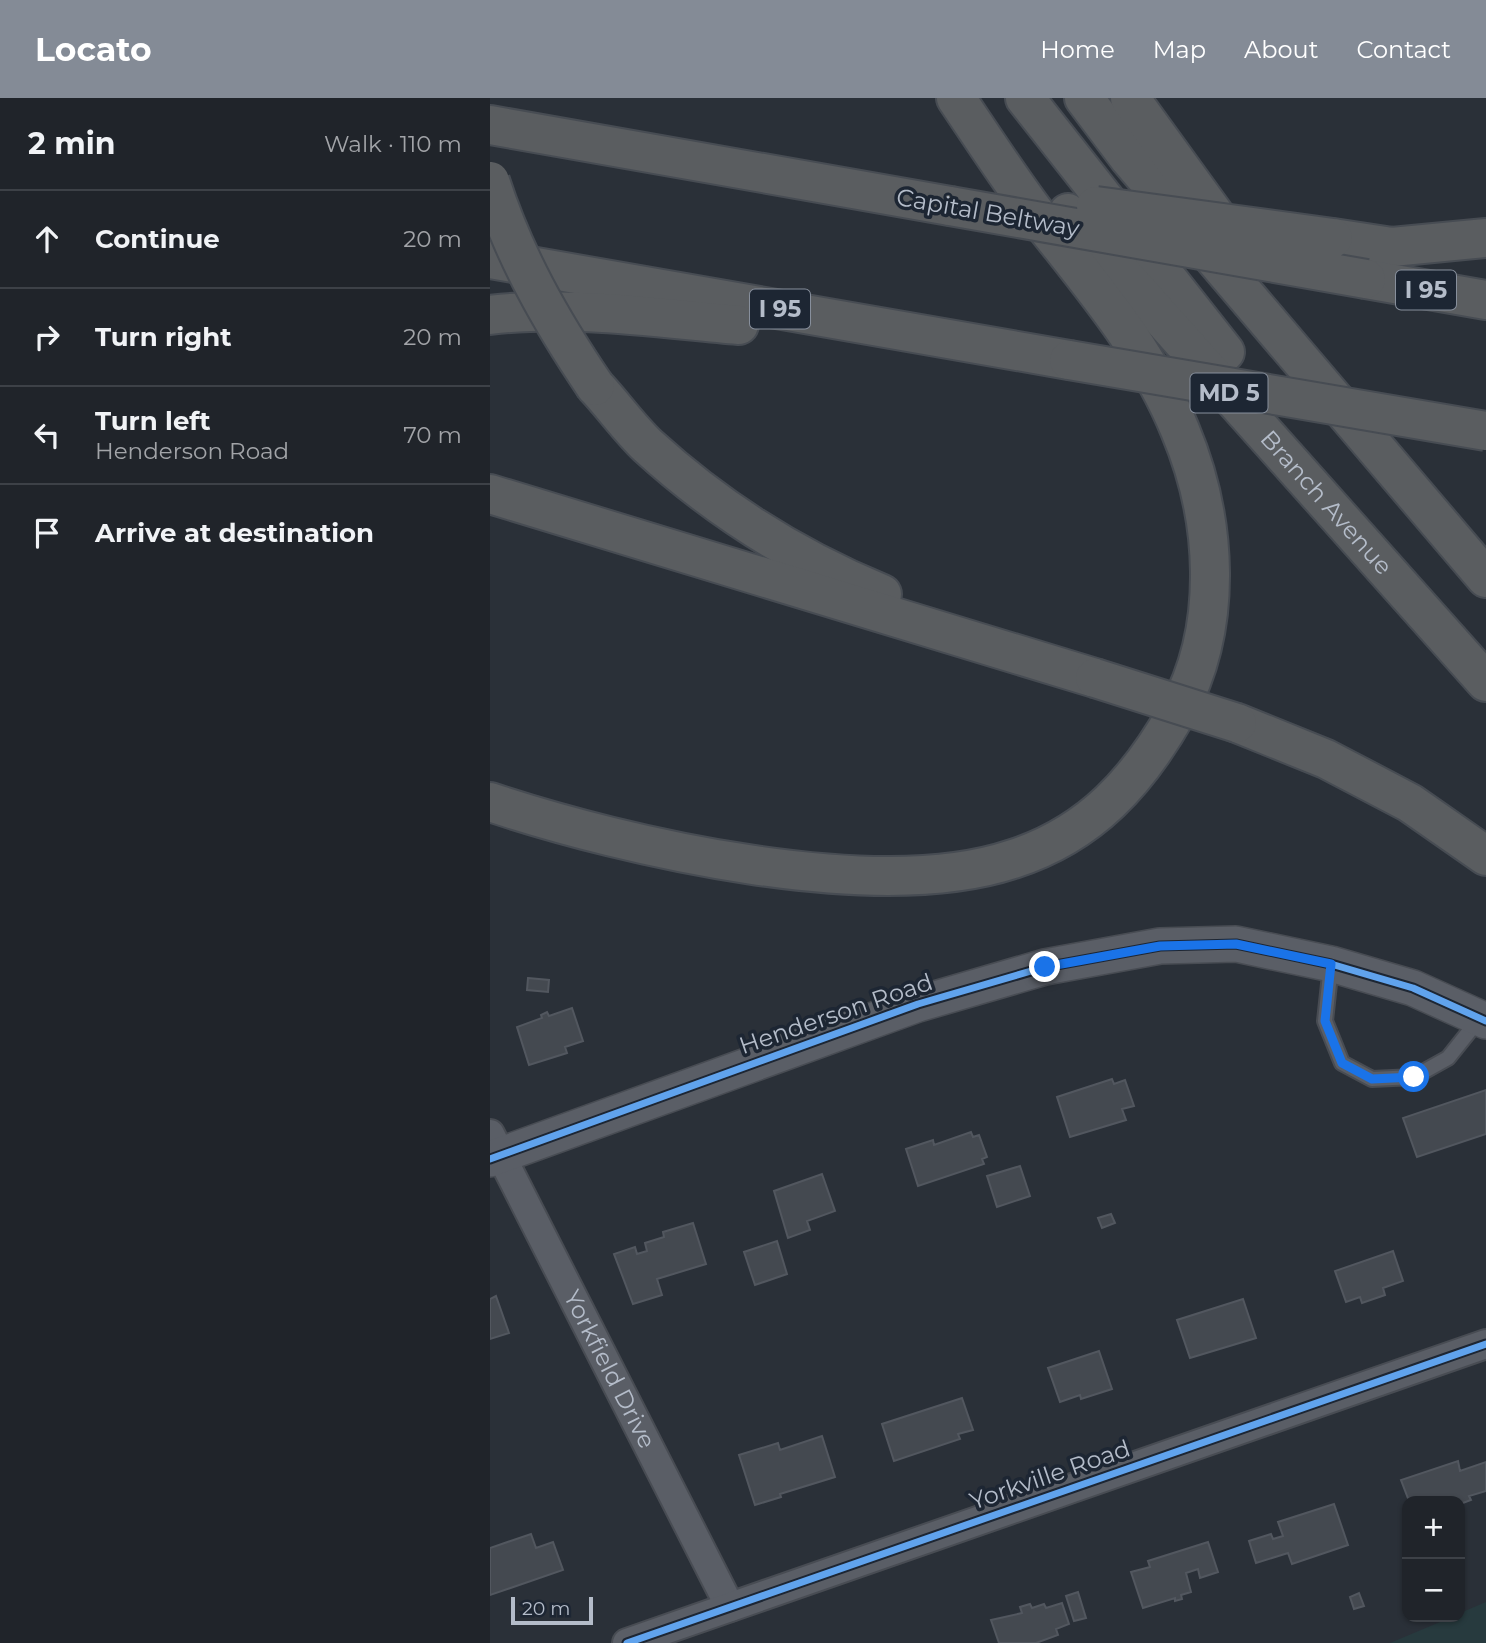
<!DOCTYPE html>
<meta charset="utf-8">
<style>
body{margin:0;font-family:Montserrat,sans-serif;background:#2d3036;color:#f1f3f6}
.controls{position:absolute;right:21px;bottom:21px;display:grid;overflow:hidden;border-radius:14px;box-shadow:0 2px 5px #0004}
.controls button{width:63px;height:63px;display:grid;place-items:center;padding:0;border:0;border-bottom:2px solid #3d4147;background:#20242a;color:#f1f3f6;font:35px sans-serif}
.scale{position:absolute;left:21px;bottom:18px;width:82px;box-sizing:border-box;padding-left:7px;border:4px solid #b4bcc9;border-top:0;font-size:19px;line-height:24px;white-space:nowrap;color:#b4bcc9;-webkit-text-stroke:5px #1d2633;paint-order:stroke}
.stop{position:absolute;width:21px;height:21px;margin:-16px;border:5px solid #1a73e8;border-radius:50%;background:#fff}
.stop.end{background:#1a73e8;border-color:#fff;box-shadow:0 2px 7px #0008}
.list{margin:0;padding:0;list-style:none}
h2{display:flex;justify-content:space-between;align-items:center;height:91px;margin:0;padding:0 28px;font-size:30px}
h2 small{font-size:23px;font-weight:400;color:#a2a4a8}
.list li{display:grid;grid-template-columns:46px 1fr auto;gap:21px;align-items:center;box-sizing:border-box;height:98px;padding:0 28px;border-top:2px solid #3d4147}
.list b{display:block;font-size:26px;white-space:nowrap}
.list p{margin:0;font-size:23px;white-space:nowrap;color:#a2a4a8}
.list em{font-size:23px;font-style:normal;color:#a2a4a8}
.icon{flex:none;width:38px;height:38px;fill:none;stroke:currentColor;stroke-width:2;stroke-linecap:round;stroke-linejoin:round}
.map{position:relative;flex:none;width:996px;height:1545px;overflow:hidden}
header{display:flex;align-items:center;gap:42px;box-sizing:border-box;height:98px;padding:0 35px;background:#848b96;color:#fff}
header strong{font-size:33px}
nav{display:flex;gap:38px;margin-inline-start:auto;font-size:24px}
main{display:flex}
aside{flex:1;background:#20242a}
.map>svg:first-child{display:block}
</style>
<header>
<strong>Locato</strong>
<nav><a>Home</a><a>Map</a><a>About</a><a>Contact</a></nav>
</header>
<main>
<aside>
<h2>2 min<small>Walk · 110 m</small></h2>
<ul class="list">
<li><svg class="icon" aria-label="ahead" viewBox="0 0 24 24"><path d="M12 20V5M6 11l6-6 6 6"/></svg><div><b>Continue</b></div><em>20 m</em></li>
<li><svg class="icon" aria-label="right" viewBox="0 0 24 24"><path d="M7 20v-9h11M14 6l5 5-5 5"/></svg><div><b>Turn right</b></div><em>20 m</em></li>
<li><svg class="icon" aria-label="left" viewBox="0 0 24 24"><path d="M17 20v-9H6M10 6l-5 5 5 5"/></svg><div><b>Turn left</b><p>Henderson Road</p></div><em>70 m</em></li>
<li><svg class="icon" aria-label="arrive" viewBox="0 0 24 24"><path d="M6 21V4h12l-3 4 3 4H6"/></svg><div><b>Arrive at destination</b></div></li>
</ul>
</aside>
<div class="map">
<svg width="996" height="1545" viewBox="0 0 996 1545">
<rect width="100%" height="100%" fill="#2a3038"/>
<path fill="#273a3e" d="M 996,1504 L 996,1545 L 900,1545 L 962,1519 L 970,1519 L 970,1515 Z"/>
<path fill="#444950" stroke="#52575f" stroke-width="2" d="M 38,880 L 59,882 L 58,894 L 37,892 Z
M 82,910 L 93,943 L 75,949 L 77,955 L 39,967 L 27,929 L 52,920 L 51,917 L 57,914 L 59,918 Z
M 622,981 L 624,986 L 635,982 L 644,1008 L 632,1011 L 636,1022 L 580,1039 L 567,999 Z
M 996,992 L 996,1036 L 927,1059 L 913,1020 Z
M 481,1034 L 483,1039 L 489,1037 L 497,1059 L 492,1061 L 494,1066 L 428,1088 L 416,1051 L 443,1042 L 444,1047 Z
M 530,1068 L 540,1098 L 507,1109 L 497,1078 Z
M 332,1076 L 345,1113 L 317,1123 L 320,1132 L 298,1140 L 284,1093 Z
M 621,1116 L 625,1125 L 612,1130 L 608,1120 Z
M 203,1125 L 216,1166 L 167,1181 L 172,1197 L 143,1206 L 124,1156 L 145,1149 L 147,1156 L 157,1153 L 155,1145 L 174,1139 L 173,1134 Z
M 287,1143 L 297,1176 L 265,1187 L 254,1154 Z
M 903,1153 L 913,1183 L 893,1190 L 895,1197 L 872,1205 L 870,1199 L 856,1204 L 845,1173 Z
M 6,1198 L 19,1235 L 0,1241 L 0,1201 Z
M 753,1201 L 766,1240 L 700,1260 L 687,1222 Z
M 609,1253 L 622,1291 L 591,1301 L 590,1297 L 570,1304 L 558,1270 Z
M 472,1300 L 483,1332 L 468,1336 L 470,1341 L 404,1363 L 392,1326 Z
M 332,1338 L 345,1379 L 290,1396 L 291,1399 L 265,1407 L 249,1357 L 288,1345 L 290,1352 Z
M 968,1363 L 970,1373 L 996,1364 L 996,1393 L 979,1398 L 981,1402 L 970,1406 L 970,1403 L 919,1403 L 911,1382 Z
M 844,1406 L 858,1447 L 802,1466 L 798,1455 L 766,1465 L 759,1443 L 781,1436 L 783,1441 L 793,1438 L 788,1424 Z
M 41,1436 L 46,1450 L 63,1444 L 73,1472 L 0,1497 L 0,1450 Z
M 718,1444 L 728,1474 L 710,1480 L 708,1471 L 696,1475 L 701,1494 L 691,1497 L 692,1501 L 685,1503 L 685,1500 L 653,1510 L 641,1474 L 660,1469 L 658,1463 Z
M 588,1494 L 596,1520 L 584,1523 L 576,1498 Z
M 869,1495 L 874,1508 L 864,1511 L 860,1499 Z
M 572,1505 L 579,1526 L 566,1531 L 568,1537 L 546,1545 L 509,1545 L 501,1522 L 532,1515 L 530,1509 L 540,1506 L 542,1510 L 554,1506 L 556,1510 Z"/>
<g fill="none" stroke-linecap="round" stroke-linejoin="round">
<defs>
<path id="service" d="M 841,867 L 835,923 L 852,965 L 882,981 L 924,979 L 958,960 L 990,920"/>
<g id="minor">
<path id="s1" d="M 0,1036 L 240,1509"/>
<path d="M 137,1545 L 996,1246"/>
</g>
<path id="tertiary" d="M 0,1061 L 428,906 L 555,869 L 670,848 L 746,846 L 841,866 L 923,890 L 996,923"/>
<g id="motorway">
<path d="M 535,0 L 735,254"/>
<path d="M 594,0 L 639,60 L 996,480"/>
<path d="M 640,0 L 745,145"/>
<path d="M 0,27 L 460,108"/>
<path id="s2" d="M 578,115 L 996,584"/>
<path d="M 843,140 L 902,149 L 996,140"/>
<path d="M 0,161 L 579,262"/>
<path d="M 876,181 L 996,202"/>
<path d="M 0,217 C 82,207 167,220 249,227"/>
<path d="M 105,288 C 123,307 139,330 158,348 C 226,410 307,461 392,496"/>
<path d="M 0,396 L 605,580"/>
<path d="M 747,625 L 836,661 L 920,705 L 996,758"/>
<path d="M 0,704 C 135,749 387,807 523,761 C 601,736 648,683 687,614 C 734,529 727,420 690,332 C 657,251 602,188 549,120 C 520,82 493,40 466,0"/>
</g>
</defs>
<use href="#service" stroke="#484c53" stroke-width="18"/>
<use href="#minor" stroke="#484c53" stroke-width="32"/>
<use href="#tertiary" stroke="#484c53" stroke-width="38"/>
<use href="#motorway" stroke="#474c53" stroke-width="42"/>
<use href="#service" stroke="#5a5e66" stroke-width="14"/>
<use href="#minor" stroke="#5a5e66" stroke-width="28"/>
<use href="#tertiary" stroke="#5a5e66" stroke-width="35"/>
<use href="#motorway" stroke="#5a5d60" stroke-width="38"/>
<defs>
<path id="motorway-bridge" d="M 0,83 C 24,158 61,223 105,288
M 460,108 L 876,181
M 606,108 L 843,140
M 579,262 L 996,333
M 605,580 L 747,625"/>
</defs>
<use href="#motorway-bridge" stroke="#474c53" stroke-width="42" stroke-linecap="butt"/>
<use href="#motorway-bridge" stroke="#5a5d60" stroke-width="38"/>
<defs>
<path id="cycleway" d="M 0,1061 L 428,906 L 555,869 L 670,848 L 746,846 L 841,866 L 923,890 L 996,923
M 137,1545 L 996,1246"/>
</defs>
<use href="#cycleway" stroke="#1d2633" stroke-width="11"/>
<use href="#cycleway" stroke="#60a3ed" stroke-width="7"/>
</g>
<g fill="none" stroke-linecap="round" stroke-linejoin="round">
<path stroke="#1a73e8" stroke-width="9" d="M 555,869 L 670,848 L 746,846 L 841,866 L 835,923 L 852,965 L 882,981 L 924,979"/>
</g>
<g text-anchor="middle" stroke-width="7" stroke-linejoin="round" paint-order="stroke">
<g fill="#1d2633" stroke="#878f9c" stroke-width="2">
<rect x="906" y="172.5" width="60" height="39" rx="5"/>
<rect x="260" y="191.5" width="60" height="39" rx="5"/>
<rect x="700.5" y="275.5" width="77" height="39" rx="5"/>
</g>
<g font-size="23" font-weight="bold" fill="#b4bcc9">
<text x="936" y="200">I 95</text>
<text x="290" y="219">I 95</text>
<text x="739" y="303">MD 5</text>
</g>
<g font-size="24" fill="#b4bcc9" stroke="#1d2633">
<text transform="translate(498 115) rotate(10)" y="8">Capital Beltway</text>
<text dy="8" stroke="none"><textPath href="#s2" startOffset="388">Branch Avenue</textPath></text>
<text transform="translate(346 916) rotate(-19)" y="8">Henderson Road</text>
<text dy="8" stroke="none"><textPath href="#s1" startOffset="264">Yorkfield Drive</textPath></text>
<text transform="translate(560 1377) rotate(-19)" y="8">Yorkville Road</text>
</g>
</g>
</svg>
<div class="controls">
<button>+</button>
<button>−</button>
</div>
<div class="scale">20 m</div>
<div class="stop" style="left:924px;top:979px"></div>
<div class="stop end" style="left:555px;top:869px"></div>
</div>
</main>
